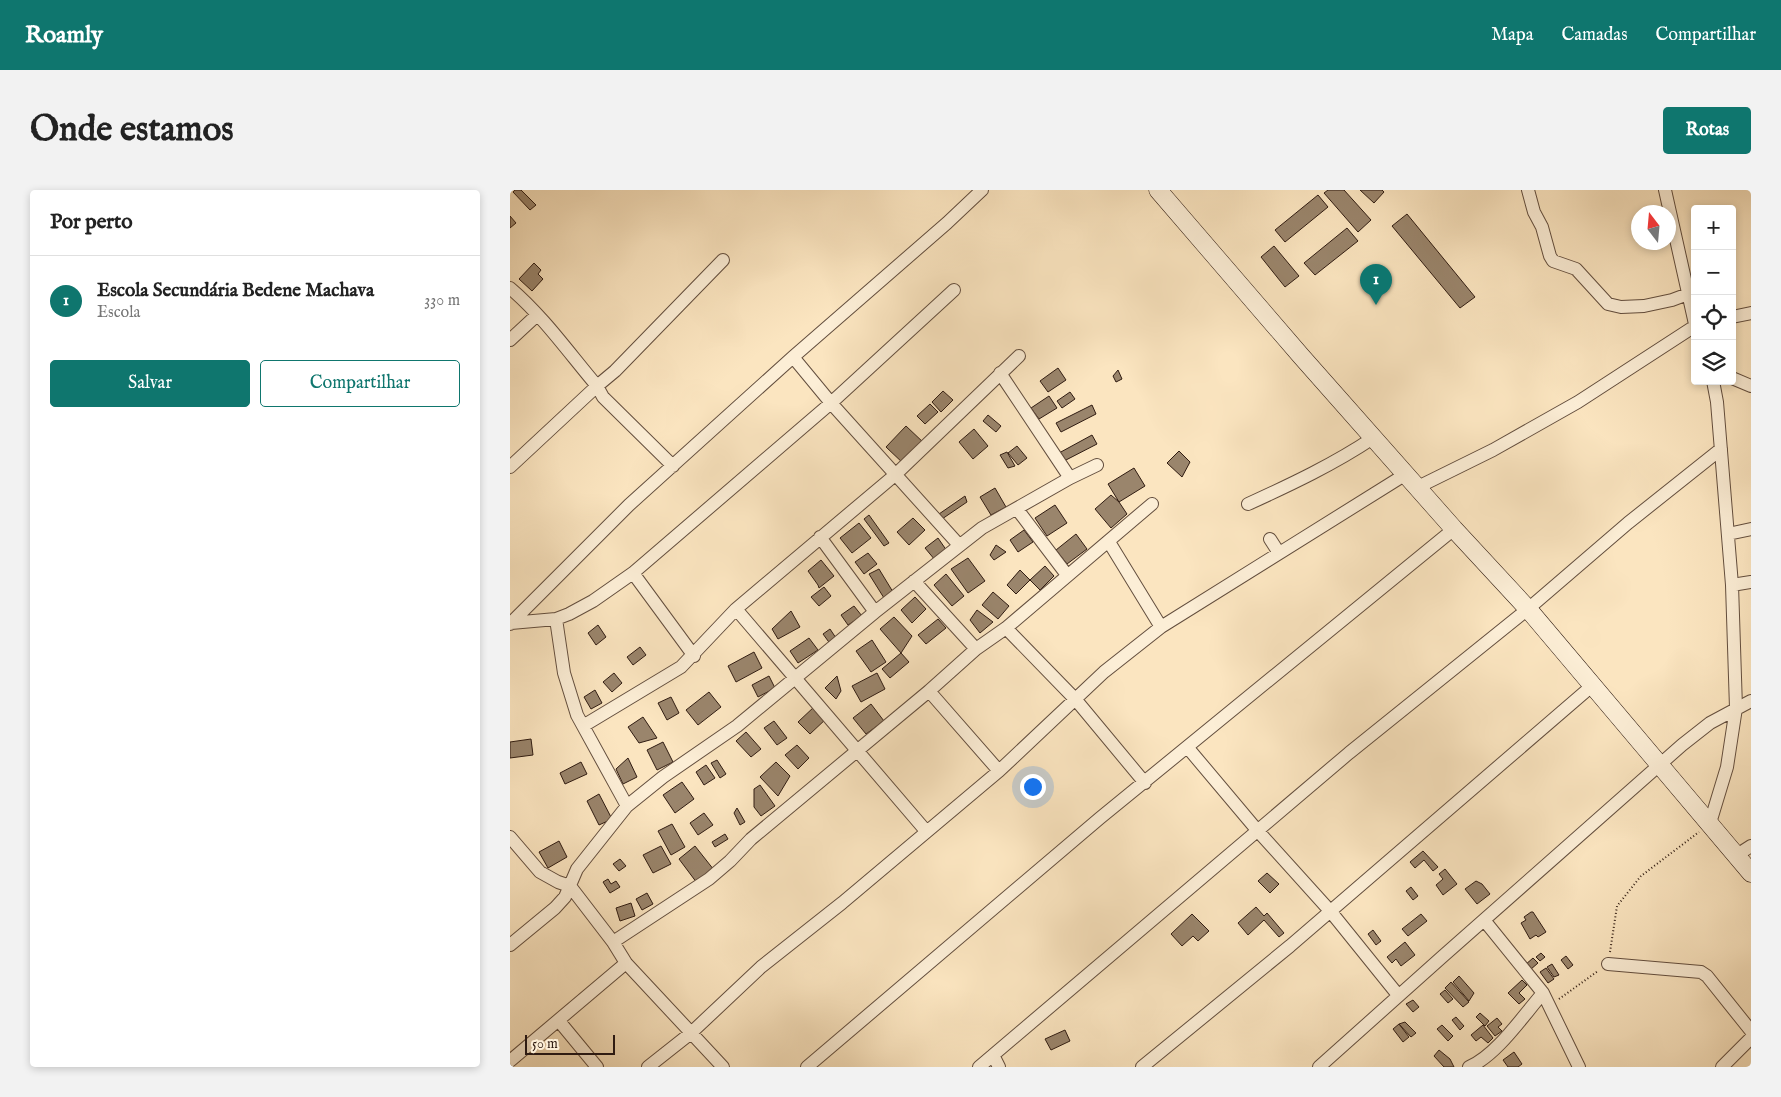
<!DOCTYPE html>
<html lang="pt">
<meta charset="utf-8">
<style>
body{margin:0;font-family:"IM FELL English",serif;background:#f2f2f2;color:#222}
.controls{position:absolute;right:15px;top:15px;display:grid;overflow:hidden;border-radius:5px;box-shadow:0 2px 8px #0003}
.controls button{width:45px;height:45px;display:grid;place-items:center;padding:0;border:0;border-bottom:1px solid #e0e0e0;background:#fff;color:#222;font:25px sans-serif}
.compass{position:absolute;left:1121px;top:15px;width:45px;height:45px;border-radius:50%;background:#fff;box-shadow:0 2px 8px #0003;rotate:344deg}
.scale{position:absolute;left:15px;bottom:12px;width:90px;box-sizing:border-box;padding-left:5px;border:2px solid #301c12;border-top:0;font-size:14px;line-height:18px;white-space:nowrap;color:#301c12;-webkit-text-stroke:4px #fceed6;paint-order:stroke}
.you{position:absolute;left:522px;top:596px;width:18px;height:18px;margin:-12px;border:4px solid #fff;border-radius:50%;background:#1a73e8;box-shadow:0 0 0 8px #1a73e833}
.badge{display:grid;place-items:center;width:32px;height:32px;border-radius:50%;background:#0f766e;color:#fff;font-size:16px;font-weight:700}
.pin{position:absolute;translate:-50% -41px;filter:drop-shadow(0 1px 2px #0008)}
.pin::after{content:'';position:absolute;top:26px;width:18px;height:15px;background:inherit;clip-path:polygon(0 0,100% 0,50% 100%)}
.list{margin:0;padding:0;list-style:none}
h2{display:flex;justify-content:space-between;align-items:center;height:65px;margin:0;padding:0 20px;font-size:21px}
h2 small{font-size:16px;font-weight:400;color:#767676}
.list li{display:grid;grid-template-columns:32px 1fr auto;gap:15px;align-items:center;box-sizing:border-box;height:90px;padding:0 20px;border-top:1px solid #e0e0e0}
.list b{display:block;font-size:19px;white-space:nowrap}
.list p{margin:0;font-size:16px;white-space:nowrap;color:#767676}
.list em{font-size:16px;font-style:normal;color:#767676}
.actions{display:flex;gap:10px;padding:15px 20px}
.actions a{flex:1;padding:11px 0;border:1px solid #0f766e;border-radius:5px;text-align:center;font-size:18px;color:#0f766e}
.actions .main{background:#0f766e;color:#fff}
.icon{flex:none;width:28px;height:28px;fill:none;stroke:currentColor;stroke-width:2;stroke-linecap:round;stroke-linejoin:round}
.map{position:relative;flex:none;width:1241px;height:877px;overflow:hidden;border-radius:5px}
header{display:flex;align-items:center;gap:30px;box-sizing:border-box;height:70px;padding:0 25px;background:#0f766e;color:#fff}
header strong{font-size:24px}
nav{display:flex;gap:28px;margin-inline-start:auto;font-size:18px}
.intro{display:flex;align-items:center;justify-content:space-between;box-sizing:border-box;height:120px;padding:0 30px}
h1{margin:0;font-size:35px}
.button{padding:12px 22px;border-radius:5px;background:#0f766e;color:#fff;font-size:18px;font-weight:700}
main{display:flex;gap:30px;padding:0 30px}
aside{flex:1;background:#fff;border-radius:5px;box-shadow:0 2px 8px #0003}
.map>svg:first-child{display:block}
</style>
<header>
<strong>Roamly</strong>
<nav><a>Mapa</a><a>Camadas</a><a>Compartilhar</a></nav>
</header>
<div class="intro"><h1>Onde estamos</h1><a class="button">Rotas</a></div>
<main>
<aside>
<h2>Por perto<small></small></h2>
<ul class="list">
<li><span class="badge">1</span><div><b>Escola Secundária Bedene Machava</b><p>Escola</p></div><em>330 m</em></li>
</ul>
<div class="actions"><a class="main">Salvar</a><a>Compartilhar</a></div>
</aside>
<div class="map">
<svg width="1241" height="877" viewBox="0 0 1241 877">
<rect width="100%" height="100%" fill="#fbe5c0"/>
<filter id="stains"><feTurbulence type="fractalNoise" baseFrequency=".004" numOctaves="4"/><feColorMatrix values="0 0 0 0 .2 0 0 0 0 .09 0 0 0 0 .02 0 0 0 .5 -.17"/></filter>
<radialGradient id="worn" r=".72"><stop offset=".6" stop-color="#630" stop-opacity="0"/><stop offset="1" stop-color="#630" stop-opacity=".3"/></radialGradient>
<path fill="#9a856c" stroke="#301c12" d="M 5,0 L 11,0 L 26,15 L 20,20 L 3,2 Z
M 818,0 L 834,0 L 861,30 L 848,42 L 814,3 Z
M 850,0 L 872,0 L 874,2 L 864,13 Z
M 808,5 L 818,17 L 775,52 L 765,40 Z
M 897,24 L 965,107 L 950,118 L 882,36 Z
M 0,26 L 6,33 L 0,38 Z
M 837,38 L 848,51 L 805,85 L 794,73 Z
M 764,56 L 789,86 L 775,97 L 751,67 Z
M 24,73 L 31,80 L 28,84 L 33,89 L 22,101 L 9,89 Z
M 548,178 L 556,190 L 538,202 L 530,191 Z
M 608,180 L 612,189 L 606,192 L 603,186 Z
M 433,201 L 443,210 L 431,222 L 422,212 Z
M 560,202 L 565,209 L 552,218 L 547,211 Z
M 539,206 L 547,218 L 529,229 L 521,218 Z
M 420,214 L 428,222 L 415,234 L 407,226 Z
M 582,215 L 586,224 L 551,242 L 546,233 Z
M 478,225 L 491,236 L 486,242 L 473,231 Z
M 396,236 L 415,254 L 395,275 L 376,257 Z
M 464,239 L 478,256 L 463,269 L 449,252 Z
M 582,245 L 587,254 L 554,271 L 549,263 Z
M 507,256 L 517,268 L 508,275 L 498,263 Z
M 669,261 L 680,272 L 672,287 L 657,273 Z
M 497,262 L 505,276 L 498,278 L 490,265 Z
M 624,278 L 635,296 L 609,312 L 598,294 Z
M 485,298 L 496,317 L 481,325 L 470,307 Z
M 601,305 L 609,312 L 617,324 L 601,338 L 585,319 Z
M 455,306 L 457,312 L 432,329 L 429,324 Z
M 545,315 L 557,333 L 537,346 L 525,328 Z
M 359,325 L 379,353 L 374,356 L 354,329 Z
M 403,328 L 415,340 L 399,355 L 387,342 Z
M 349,333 L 361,348 L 342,363 L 330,348 Z
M 514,340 L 523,352 L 508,362 L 500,350 Z
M 566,344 L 577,359 L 557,374 L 546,360 Z
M 428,348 L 437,361 L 425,370 L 415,358 Z
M 486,355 L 496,362 L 484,370 L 480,365 Z
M 358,363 L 367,374 L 354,384 L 345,372 Z
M 458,368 L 475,391 L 458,403 L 441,379 Z
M 311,370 L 324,386 L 309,398 L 308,395 L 298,381 Z
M 535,376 L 544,386 L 530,400 L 520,390 Z
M 369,379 L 383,402 L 374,408 L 359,384 Z
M 510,380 L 520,390 L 506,404 L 497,395 Z
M 436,384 L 454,406 L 442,416 L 424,395 Z
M 314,397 L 321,406 L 309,416 L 301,407 Z
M 483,402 L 499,416 L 488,429 L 472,415 Z
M 405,407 L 416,419 L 402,433 L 391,420 Z
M 344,416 L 352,426 L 338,435 L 331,425 Z
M 467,420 L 483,432 L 470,443 L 460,430 Z
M 281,421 L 290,437 L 268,449 L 262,439 Z
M 384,427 L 402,446 L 391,463 L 370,439 Z
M 428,429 L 436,438 L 416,454 L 408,445 Z
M 88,435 L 96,447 L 86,455 L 78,443 Z
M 320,439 L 328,451 L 321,455 L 313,444 Z
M 299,448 L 308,460 L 288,473 L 280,461 Z
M 362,450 L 376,472 L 361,482 L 346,461 Z
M 130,457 L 136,465 L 123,475 L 117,467 Z
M 244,462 L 252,478 L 226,492 L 218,476 Z
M 391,463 L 399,472 L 380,488 L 372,479 Z
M 104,483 L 112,493 L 102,502 L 93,492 Z
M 367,483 L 375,499 L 351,512 L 342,496 Z
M 259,486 L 265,498 L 248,507 L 242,495 Z
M 327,486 L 331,501 L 326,509 L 315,498 Z
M 85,500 L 92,513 L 81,519 L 74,507 Z
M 199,502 L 211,517 L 188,535 L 176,520 Z
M 161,507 L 169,523 L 157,530 L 148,513 Z
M 361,514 L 374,531 L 356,544 L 343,528 Z
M 305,516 L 317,528 L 300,544 L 288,532 Z
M 133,527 L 147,548 L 129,553 L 118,537 Z
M 264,531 L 277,548 L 267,555 L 254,538 Z
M 236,542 L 251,559 L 241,567 L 226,551 Z
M 21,549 L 23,565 L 0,568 L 0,552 Z
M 153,552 L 163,572 L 147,580 L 137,560 Z
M 287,555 L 299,568 L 288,579 L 275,565 Z
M 118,568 L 127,587 L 113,594 L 106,579 Z
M 207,570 L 216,584 L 210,588 L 201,573 Z
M 71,572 L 77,584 L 55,594 L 50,583 Z
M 266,572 L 280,586 L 268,606 L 250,587 Z
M 196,575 L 205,588 L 194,595 L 186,582 Z
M 172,592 L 184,609 L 165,623 L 153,605 Z
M 250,595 L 265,616 L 251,626 L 244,617 L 244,599 Z
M 89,604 L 102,629 L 89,635 L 77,611 Z
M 227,618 L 235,632 L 230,635 L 224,623 Z
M 194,623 L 203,635 L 188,645 L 180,633 Z
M 162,634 L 175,657 L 161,665 L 148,641 Z
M 215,644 L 218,649 L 205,657 L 202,652 Z
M 49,651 L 57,667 L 38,678 L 29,662 Z
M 151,656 L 161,674 L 143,683 L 133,665 Z
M 185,656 L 204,680 L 187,693 L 169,669 Z
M 913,661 L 928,677 L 923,681 L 914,670 L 905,678 L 900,672 Z
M 110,669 L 116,676 L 109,681 L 103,674 Z
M 935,679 L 947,694 L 933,705 L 926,695 L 933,689 L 929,684 Z
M 757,683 L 769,694 L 760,703 L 748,691 Z
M 98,689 L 101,694 L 106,691 L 110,697 L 100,703 L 93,692 Z
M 966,691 L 972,694 L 980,704 L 967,714 L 955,699 Z
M 901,697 L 908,706 L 903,710 L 896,701 Z
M 137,703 L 143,714 L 132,720 L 126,709 Z
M 121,713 L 125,726 L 110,731 L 106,718 Z
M 746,717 L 754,726 L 757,723 L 774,743 L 769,747 L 754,730 L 738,745 L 728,733 Z
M 1021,722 L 1023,722 L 1036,742 L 1028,747 L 1026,745 L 1020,749 L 1011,733 L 1016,730 L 1014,727 Z
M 682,724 L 699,741 L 688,751 L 683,746 L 672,756 L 661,744 Z
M 911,724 L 917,731 L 898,746 L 892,739 Z
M 863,740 L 871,751 L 866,755 L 858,744 Z
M 895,752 L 905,765 L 891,776 L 886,769 L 882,773 L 877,767 Z
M 1031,763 L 1035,767 L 1030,771 L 1026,767 Z
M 1056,766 L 1063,775 L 1058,779 L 1051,770 Z
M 1023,768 L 1028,773 L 1020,780 L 1015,775 Z
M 1042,774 L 1049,785 L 1044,787 L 1037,777 Z
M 1036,778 L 1044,789 L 1038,793 L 1030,782 Z
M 949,786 L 964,803 L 959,811 L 943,792 Z
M 1012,790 L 1017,795 L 1009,803 L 1015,809 L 1009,814 L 998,803 Z
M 941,792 L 959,812 L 953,817 L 935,798 Z
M 935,800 L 943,809 L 938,813 L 930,804 Z
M 903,810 L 909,817 L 903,822 L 896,814 Z
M 970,823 L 979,831 L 975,836 L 966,827 Z
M 946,827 L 954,836 L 950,840 L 942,830 Z
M 987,828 L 992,834 L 988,837 L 992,841 L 985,846 L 977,836 Z
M 895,832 L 906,843 L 901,847 L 889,834 Z
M 889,834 L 899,847 L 893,852 L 883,839 Z
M 932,835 L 943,846 L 938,851 L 927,839 Z
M 973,835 L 983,848 L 978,853 L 971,847 L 966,851 L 961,845 Z
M 555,840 L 560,851 L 541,860 L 535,849 Z
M 929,860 L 940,869 L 944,877 L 934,877 L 924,866 Z
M 1004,862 L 1012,874 L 1008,877 L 998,877 L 993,870 Z"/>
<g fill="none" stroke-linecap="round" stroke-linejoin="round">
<defs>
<path id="street" d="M 1018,0 L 1024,22 L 1032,37 L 1040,66 L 1043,71 L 1066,79 L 1098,114 L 1111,117 L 1134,116 L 1162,110 L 1178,104
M 1155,0 L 1185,134
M 0,98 C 33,126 59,163 87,196 L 93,207 L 163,276
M 1222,127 L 1241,123
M 0,150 L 27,125
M 283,167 L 321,213 L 449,355
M 490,183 L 560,288
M 1222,188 L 1241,196
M 0,277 L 87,196 L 105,181 L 213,70
M 908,297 L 983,260 L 1068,212 L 1185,136
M 738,314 C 782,294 824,274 863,248
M 507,319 L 557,385
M 1218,344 L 1241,339
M 310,347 L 365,422
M 760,349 L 769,363
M 599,352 L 651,437
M 123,383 L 184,466
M 404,391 L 466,459
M 1222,395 L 1241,392
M 226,419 L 416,641
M 46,429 L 54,483 L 67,525 L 117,616
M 1,433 L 46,429 L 59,424 L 83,411 L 123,383 L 321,213 L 444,100
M 0,434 L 119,315 L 283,167 L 437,33 L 472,0
M 496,438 L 566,510 L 635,593
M 419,501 L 489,581
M 73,536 L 171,477 L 226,419 L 385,285 L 509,166
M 678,558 L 747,640 L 821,722 L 888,805
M 1200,633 L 1217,577 L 1226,518 L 1222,395 L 1207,212 L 1203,191
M 0,647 L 30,682 L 48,692 L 60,696 L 103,752 L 116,773 L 213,877
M 1227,665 L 1241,656
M 974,730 L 1033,803 L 1069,877
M 103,752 L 199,689 L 220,671 L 241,649 L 419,501 L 466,459 L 496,438 L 642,314
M 0,755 L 45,718 L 55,707 L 67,679 L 117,616 L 153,587 L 227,536 L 365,422 L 472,338 L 560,288 L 587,275
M 1098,774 L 1191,782 L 1197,786 L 1241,841
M 49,831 L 87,877
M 483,865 L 489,877
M 0,871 L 116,773
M 138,877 L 181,843 L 251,777 L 332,713 L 489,581 L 594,482 L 651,437 L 896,284
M 297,877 L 590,628 L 944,339
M 469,877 L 839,563 L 1018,419 L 1118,333 L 1211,259
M 632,877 L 780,756 L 1083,495
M 809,877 L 932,767 L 1172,555 L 1200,533 L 1241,511
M 959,877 C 986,866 1013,826 1033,803
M 1212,877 L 1241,848"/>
<path id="secondary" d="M 648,0 L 791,166 L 944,339 L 1018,419 L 1241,683"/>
</defs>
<use href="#street" stroke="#634e3e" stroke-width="14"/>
<use href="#secondary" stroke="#301c12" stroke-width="19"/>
<path stroke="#301c12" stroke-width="2" stroke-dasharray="1 2.5" stroke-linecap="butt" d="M 1100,762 L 1107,716 L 1131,686 L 1189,642
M 1049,809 L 1088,781"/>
<use href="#street" stroke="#fceed6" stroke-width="12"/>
<use href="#secondary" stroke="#fceed6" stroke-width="18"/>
</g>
<rect width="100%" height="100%" filter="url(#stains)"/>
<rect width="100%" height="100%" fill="url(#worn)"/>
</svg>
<div class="controls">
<button>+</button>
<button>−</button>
<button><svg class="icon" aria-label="locate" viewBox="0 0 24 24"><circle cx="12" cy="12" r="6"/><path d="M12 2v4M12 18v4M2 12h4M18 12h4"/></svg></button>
<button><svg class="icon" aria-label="layers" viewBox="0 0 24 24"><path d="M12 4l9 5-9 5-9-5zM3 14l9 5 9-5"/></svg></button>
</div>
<svg class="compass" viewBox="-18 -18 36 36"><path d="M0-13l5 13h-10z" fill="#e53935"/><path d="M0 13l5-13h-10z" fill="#767676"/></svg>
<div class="scale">50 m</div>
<div class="you"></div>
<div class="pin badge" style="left:866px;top:115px">1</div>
</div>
</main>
